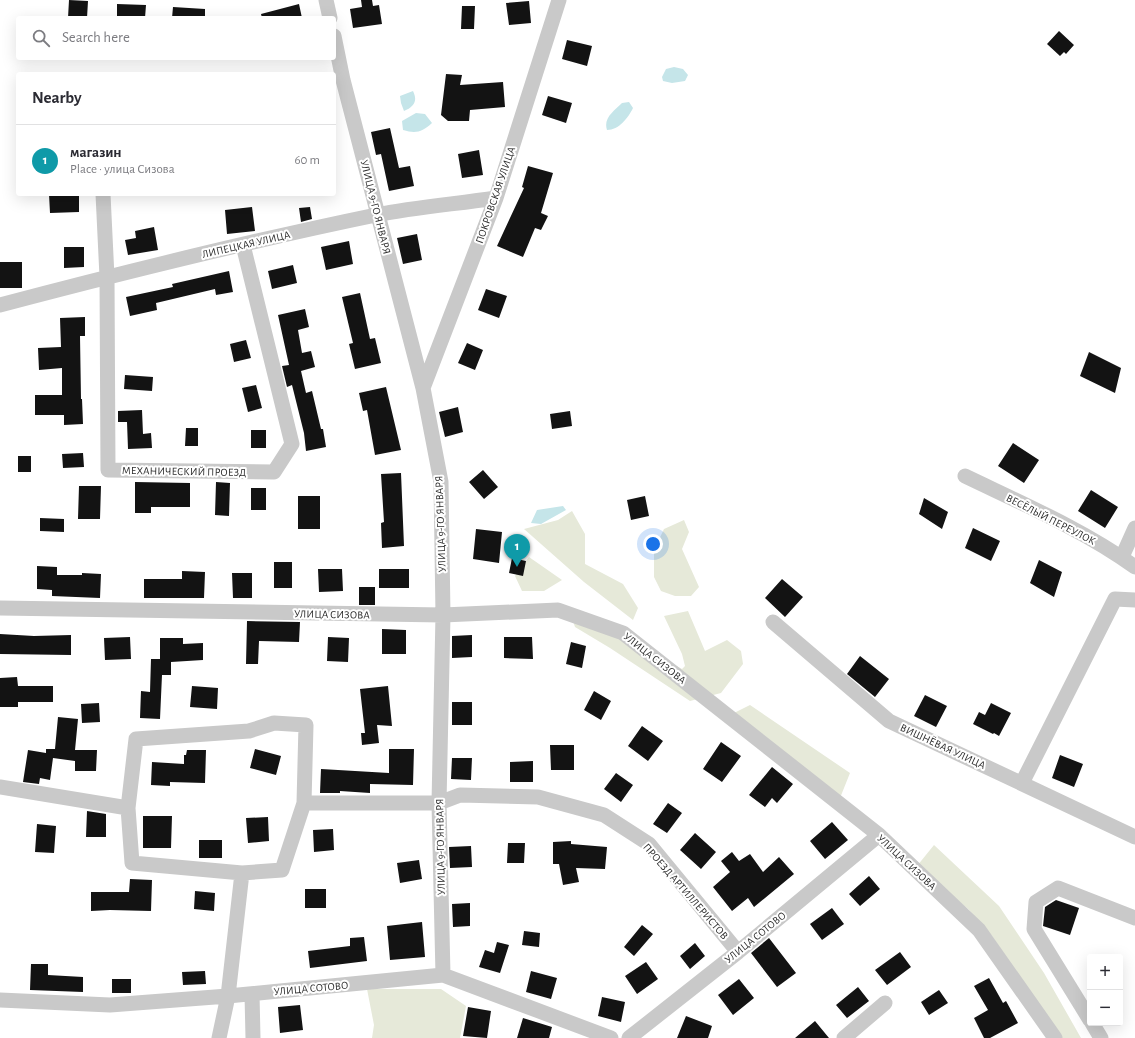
<!DOCTYPE html>
<meta charset="utf-8">
<style>
body{margin:0;font-family:"Alegreya Sans",sans-serif;background:#f7f7f7;color:#2b2b33}
.controls{position:absolute;right:12px;bottom:12px;display:grid;overflow:hidden;border-radius:4px;box-shadow:0 4px 16px #0002}
.controls button{width:36px;height:36px;display:grid;place-items:center;padding:0;border:0;border-bottom:1px solid #e1e1e2;background:#fff;color:#2b2b33;font:20px sans-serif}
.you{position:absolute;left:653px;top:544px;width:14px;height:14px;margin:-10px;border:3px solid #fff;border-radius:50%;background:#1a73e8;box-shadow:0 0 0 6px #1a73e833}
.badge{display:grid;place-items:center;width:26px;height:26px;border-radius:50%;background:#e0316b;color:#fff;font-size:13px;font-weight:700}
.pin{position:absolute;translate:-50% -33px;filter:drop-shadow(0 1px 2px #0008)}
.pin::after{content:'';position:absolute;top:21px;width:14px;height:12px;background:inherit;clip-path:polygon(0 0,100% 0,50% 100%)}
.list{margin:0;padding:0;list-style:none}
h2{display:flex;justify-content:space-between;align-items:center;height:52px;margin:0;padding:0 16px;font-size:17px}
h2 small{font-size:13px;font-weight:400;color:#7c7c81}
.list li{display:grid;grid-template-columns:26px 1fr auto;gap:12px;align-items:center;box-sizing:border-box;height:72px;padding:0 16px;border-top:1px solid #e1e1e2}
.list b{display:block;font-size:15px;white-space:nowrap}
.list p{margin:0;font-size:13px;white-space:nowrap;color:#7c7c81}
.list em{font-size:13px;font-style:normal;color:#7c7c81}
.icon{flex:none;width:22px;height:22px;fill:none;stroke:currentColor;stroke-width:2;stroke-linecap:round;stroke-linejoin:round}
.map{position:relative;flex:none;width:1135px;height:1038px;overflow:hidden}
.search{position:absolute;background:#fff;box-shadow:0 4px 16px #0002;left:16px;top:16px;width:320px;height:44px;display:flex;align-items:center;gap:10px;box-sizing:border-box;padding:0 14px;border-radius:4px;color:#7c7c81;font-size:15px}
.panel{position:absolute;background:#fff;box-shadow:0 4px 16px #0002;left:16px;top:72px;width:320px;height:124px;border-radius:4px}
.map>svg:first-child{display:block}
</style>
<div class="map">
<svg width="1135" height="1038" viewBox="0 0 1135 1038">
<rect width="100%" height="100%" fill="#fff"/>
<path fill="#e6e9d9" d="M 572,511 L 585,534 L 585,564 L 623,584 L 638,608 L 633,620 L 584,582 L 524,529 L 558,520 Z
M 684,520 L 689,532 L 682,549 L 699,587 L 691,596 L 675,596 L 661,591 L 654,577 L 654,550 L 664,529 Z
M 529,557 L 562,580 L 544,591 L 522,591 L 515,576 Z
M 688,611 L 705,651 L 727,640 L 741,651 L 743,664 L 721,693 L 690,701 L 610,648 L 575,627 L 573,621 L 616,631 L 682,669 L 685,666 L 682,654 L 664,616 Z
M 750,705 L 850,773 L 840,798 L 732,714 Z
M 934,845 L 999,906 L 1044,973 L 1081,1038 L 1061,1038 L 992,936 L 968,909 L 917,866 Z
M 367,989 L 441,989 L 466,1006 L 460,1038 L 372,1038 L 374,1025 Z"/>
<path fill="#c5e5e9" d="M 674,67 L 683,69 L 688,75 L 685,81 L 672,83 L 663,81 L 662,77 L 666,69 Z
M 413,91 C 418,101 414,107 404,111 L 401,103 L 400,96 Z
M 629,102 L 633,108 C 628,118 619,130 607,130 C 603,118 614,111 622,103 Z
M 416,113 L 425,114 L 432,123 C 422,132 416,134 403,130 L 402,121 Z
M 563,506 L 566,510 L 541,524 L 531,523 L 537,510 Z"/>
<path fill="#131313" d="M 69,0 L 88,1 L 87,18 L 68,18 Z
M 361,0 L 372,0 L 373,6 L 379,5 L 382,24 L 353,28 L 350,9 L 362,7 Z
M 529,1 L 531,23 L 509,25 L 506,3 Z
M 117,4 L 146,5 L 145,18 L 117,18 Z
M 299,4 L 302,18 L 262,18 L 261,14 Z
M 462,6 L 475,6 L 474,29 L 461,29 Z
M 173,7 L 205,9 L 205,18 L 172,18 Z
M 1059,31 L 1074,45 L 1066,54 L 1064,52 L 1060,56 L 1047,44 Z
M 567,40 L 592,46 L 587,66 L 562,59 Z
M 446,74 L 462,75 L 460,85 L 503,82 L 505,107 L 470,110 L 469,121 L 448,121 L 441,115 Z
M 548,96 L 572,103 L 566,123 L 542,115 Z
M 390,128 L 399,168 L 410,166 L 414,186 L 389,191 L 381,154 L 376,155 L 371,132 Z
M 479,150 L 483,175 L 462,178 L 458,154 Z
M 528,166 L 553,173 L 541,213 L 548,216 L 541,230 L 535,228 L 523,257 L 497,246 L 524,188 L 522,187 Z
M 49,194 L 79,194 L 79,212 L 50,213 Z
M 252,207 L 255,231 L 227,234 L 225,210 Z
M 310,207 L 312,219 L 301,222 L 299,208 Z
M 154,227 L 158,250 L 128,255 L 125,240 L 136,238 L 135,231 Z
M 417,234 L 422,260 L 403,264 L 397,238 Z
M 349,241 L 353,264 L 326,270 L 321,247 Z
M 64,247 L 84,247 L 84,267 L 64,268 Z
M 0,262 L 22,262 L 22,288 L 0,288 Z
M 293,265 L 297,283 L 272,289 L 268,271 Z
M 229,271 L 233,292 L 216,295 L 215,289 L 156,303 L 157,310 L 130,316 L 126,297 L 173,287 L 172,284 Z
M 486,289 L 507,296 L 499,318 L 478,310 Z
M 360,293 L 370,339 L 375,338 L 381,363 L 355,369 L 349,344 L 353,343 L 342,297 Z
M 305,309 L 309,327 L 298,330 L 302,353 L 311,351 L 315,367 L 301,371 L 306,393 L 312,391 L 321,429 L 323,429 L 326,447 L 306,451 L 304,433 L 292,385 L 287,387 L 282,366 L 289,365 L 278,315 Z
M 85,317 L 85,336 L 80,336 L 81,399 L 82,399 L 83,424 L 64,425 L 64,415 L 35,415 L 35,395 L 62,395 L 62,368 L 39,370 L 38,348 L 61,347 L 60,318 Z
M 246,340 L 251,358 L 234,362 L 230,344 Z
M 467,343 L 483,350 L 475,370 L 458,363 Z
M 1089,352 L 1121,368 L 1115,393 L 1080,376 Z
M 125,375 L 153,377 L 152,391 L 124,389 Z
M 256,385 L 262,408 L 248,412 L 242,388 Z
M 386,387 L 401,450 L 375,455 L 367,410 L 363,411 L 359,393 Z
M 458,407 L 463,432 L 445,437 L 439,412 Z
M 142,410 L 143,434 L 151,433 L 152,448 L 128,449 L 127,422 L 118,422 L 118,411 Z
M 570,411 L 572,426 L 552,429 L 550,414 Z
M 186,428 L 198,428 L 198,446 L 185,446 Z
M 251,430 L 266,430 L 266,448 L 251,448 Z
M 1013,443 L 1039,460 L 1024,483 L 998,466 Z
M 83,453 L 84,467 L 63,468 L 62,454 Z
M 18,456 L 31,456 L 31,472 L 18,472 Z
M 483,470 L 498,487 L 484,499 L 469,482 Z
M 401,473 L 404,546 L 382,548 L 381,523 L 384,522 L 381,474 Z
M 135,482 L 190,483 L 190,507 L 151,507 L 151,513 L 135,513 Z
M 216,482 L 230,483 L 229,516 L 215,515 Z
M 79,486 L 101,486 L 100,519 L 78,519 Z
M 251,488 L 266,488 L 266,510 L 251,510 Z
M 1091,490 L 1118,507 L 1105,528 L 1078,511 Z
M 298,496 L 320,496 L 320,529 L 298,529 Z
M 645,496 L 649,516 L 631,520 L 627,500 Z
M 924,498 L 948,512 L 942,529 L 919,514 Z
M 40,518 L 64,519 L 64,532 L 40,531 Z
M 973,528 L 1000,541 L 991,561 L 965,548 Z
M 476,529 L 502,532 L 499,563 L 473,559 Z
M 512,558 L 526,561 L 523,576 L 509,573 Z
M 1039,560 L 1062,572 L 1054,597 L 1030,583 Z
M 274,562 L 292,562 L 292,588 L 274,588 Z
M 37,566 L 57,567 L 57,575 L 82,575 L 82,573 L 101,574 L 100,598 L 52,596 L 52,590 L 37,589 Z
M 318,569 L 342,569 L 343,591 L 319,592 Z
M 379,569 L 409,569 L 409,588 L 379,588 Z
M 182,571 L 205,572 L 204,598 L 144,598 L 144,579 L 182,579 Z
M 232,573 L 252,573 L 252,598 L 233,598 Z
M 782,579 L 803,597 L 785,617 L 765,598 Z
M 359,587 L 375,587 L 375,605 L 359,605 Z
M 247,621 L 300,622 L 299,642 L 259,641 L 258,664 L 246,664 Z
M 382,629 L 406,630 L 406,654 L 382,654 Z
M 0,634 L 34,636 L 71,635 L 71,655 L 0,654 Z
M 472,635 L 472,657 L 452,658 L 452,636 Z
M 130,637 L 131,659 L 105,660 L 104,638 Z
M 328,637 L 349,638 L 348,662 L 327,661 Z
M 504,637 L 532,637 L 533,659 L 504,658 Z
M 160,638 L 183,638 L 183,644 L 203,643 L 203,660 L 171,662 L 171,675 L 162,675 L 160,719 L 140,718 L 141,691 L 150,692 L 151,659 L 160,659 Z
M 571,642 L 586,646 L 582,668 L 566,664 Z
M 860,656 L 889,679 L 875,697 L 847,674 Z
M 17,677 L 18,686 L 53,686 L 53,702 L 18,702 L 18,707 L 0,707 L 0,678 Z
M 192,686 L 218,688 L 217,709 L 190,707 Z
M 388,686 L 392,726 L 377,725 L 379,743 L 362,745 L 361,733 L 365,733 L 360,689 Z
M 594,691 L 611,701 L 601,720 L 584,710 Z
M 925,695 L 947,706 L 936,727 L 914,716 Z
M 452,702 L 472,702 L 472,725 L 452,725 Z
M 99,703 L 100,722 L 82,723 L 81,704 Z
M 991,703 L 1011,713 L 999,736 L 994,733 L 993,734 L 973,724 L 979,712 L 985,715 Z
M 58,717 L 78,719 L 75,750 L 97,750 L 96,771 L 75,771 L 75,761 L 53,758 L 50,780 L 40,778 L 39,784 L 23,782 L 28,750 L 46,753 L 46,749 L 55,749 Z
M 642,726 L 663,741 L 648,761 L 628,746 Z
M 721,742 L 741,756 L 722,782 L 703,769 Z
M 550,745 L 574,745 L 574,770 L 551,770 Z
M 255,749 L 281,756 L 276,775 L 250,768 Z
M 389,749 L 414,749 L 413,785 L 370,784 L 370,793 L 340,791 L 340,793 L 320,793 L 321,769 L 389,773 Z
M 187,750 L 206,750 L 205,783 L 170,782 L 170,786 L 151,785 L 152,762 L 184,764 L 184,755 L 186,755 Z
M 1060,755 L 1083,764 L 1074,787 L 1052,778 Z
M 452,758 L 472,758 L 471,780 L 451,779 Z
M 533,761 L 533,782 L 510,782 L 510,762 Z
M 772,767 L 793,784 L 777,803 L 772,798 L 765,807 L 749,795 Z
M 616,773 L 633,785 L 621,802 L 604,789 Z
M 668,803 L 682,813 L 667,833 L 653,824 Z
M 87,811 L 106,814 L 106,837 L 86,837 Z
M 143,816 L 172,816 L 171,848 L 143,848 Z
M 268,817 L 269,841 L 248,843 L 246,818 Z
M 832,822 L 848,840 L 825,859 L 810,841 Z
M 37,824 L 56,826 L 54,853 L 35,852 Z
M 333,829 L 334,850 L 314,852 L 313,830 Z
M 695,833 L 716,852 L 701,869 L 680,850 Z
M 199,840 L 222,840 L 222,858 L 199,858 Z
M 571,841 L 571,844 L 607,847 L 605,869 L 576,868 L 579,882 L 563,885 L 559,864 L 553,864 L 553,842 Z
M 508,843 L 525,843 L 524,863 L 507,863 Z
M 471,846 L 472,867 L 450,868 L 449,847 Z
M 732,852 L 739,861 L 750,854 L 763,872 L 779,857 L 794,874 L 754,907 L 748,898 L 732,911 L 713,887 L 730,872 L 721,861 Z
M 419,860 L 422,879 L 400,883 L 397,863 Z
M 869,876 L 880,889 L 860,906 L 849,894 Z
M 130,879 L 152,880 L 151,911 L 110,910 L 91,911 L 91,892 L 129,892 Z
M 305,889 L 326,889 L 326,908 L 305,908 Z
M 195,891 L 215,893 L 214,911 L 194,909 Z
M 1056,900 L 1079,908 L 1070,935 L 1043,926 L 1045,907 Z
M 470,903 L 470,926 L 453,927 L 452,904 Z
M 832,908 L 844,924 L 822,940 L 810,924 Z
M 422,922 L 425,957 L 390,960 L 387,926 Z
M 642,925 L 653,934 L 634,956 L 624,947 Z
M 524,931 L 540,933 L 539,947 L 522,945 Z
M 364,937 L 367,961 L 310,968 L 308,951 L 350,946 L 350,938 Z
M 769,938 L 796,973 L 777,987 L 751,953 Z
M 497,942 L 509,945 L 500,973 L 479,967 L 485,950 L 494,953 Z
M 695,943 L 705,956 L 690,969 L 680,956 Z
M 900,952 L 911,967 L 887,985 L 875,970 Z
M 646,962 L 658,979 L 637,994 L 625,976 Z
M 31,964 L 48,964 L 48,975 L 83,977 L 83,992 L 30,990 Z
M 205,971 L 206,984 L 183,985 L 182,972 Z
M 531,971 L 557,978 L 551,999 L 526,992 Z
M 989,978 L 1003,1003 L 1006,1001 L 1018,1023 L 990,1038 L 984,1038 L 974,1018 L 988,1010 L 974,986 Z
M 112,979 L 131,979 L 131,993 L 112,993 Z
M 739,979 L 754,998 L 733,1015 L 718,995 Z
M 858,987 L 869,1001 L 847,1018 L 836,1005 Z
M 939,990 L 948,1003 L 929,1015 L 921,1002 Z
M 602,997 L 625,1002 L 621,1022 L 598,1016 Z
M 300,1005 L 303,1030 L 280,1033 L 278,1007 Z
M 468,1007 L 491,1011 L 487,1038 L 463,1036 Z
M 686,1016 L 712,1026 L 708,1038 L 677,1038 Z
M 523,1018 L 552,1027 L 549,1038 L 517,1038 Z
M 815,1021 L 829,1038 L 795,1038 Z"/>
<g fill="none" stroke-linecap="round" stroke-linejoin="round">
<path stroke="#c9c9c9" stroke-width="15" d="M 326,0 L 330,18
M 334,36 L 343,80 L 423,388 L 441,482 L 443,615 L 439,803 L 443,975
M 103,194 L 107,277 L 108,470 L 274,472 L 292,444 L 243,245
M 0,305 C 125,272 250,241 376,215 C 416,207 456,204 496,198
M 423,388 L 496,198 L 559,0
M 965,476 C 1021,503 1084,530 1135,567
M 1122,557 L 1135,528
M 0,608 L 443,615 L 558,610 L 623,633 L 879,835 L 979,930 L 1055,1038
M 773,622 L 889,721 L 1135,837
M 274,723 L 306,725 L 304,803 L 282,870 L 242,873 L 132,863 L 128,808 L 136,739 L 249,731 Z
M 1022,783 L 1115,599 L 1135,600
M 0,787 L 128,808
M 304,803 L 439,803 L 460,795 L 538,797 L 604,815 L 649,844 L 738,952
M 252,994 L 253,1038
M 0,1000 L 110,1005 L 228,996 L 443,975 L 611,1038
M 1090,1020 L 1034,929 L 1036,902 L 1058,888 L 1135,918
M 1092,1023 L 1101,1038
M 219,1038 L 228,996 L 242,873
M 629,1038 L 738,952 L 879,835
M 844,1038 L 885,1003"/>
</g>
<g text-anchor="middle" stroke-width="4" stroke-linejoin="round" paint-order="stroke">
<g font-size="11" fill="#2c2c2c" stroke="#fff">
<text transform="translate(495 195) rotate(-71)" y="4">ПОКРОВСКАЯ УЛИЦА</text>
<text transform="translate(376 207) rotate(76)" y="4">УЛИЦА 9-ГО ЯНВАРЯ</text>
<text transform="translate(246 244) rotate(-13)" y="4">ЛИПЕЦКАЯ УЛИЦА</text>
<text transform="translate(184 471) rotate(1)" y="4">МЕХАНИЧЕСКИЙ ПРОЕЗД</text>
<text transform="translate(1051 519) rotate(27)" y="4">ВЕСЁЛЫЙ ПЕРЕУЛОК</text>
<text transform="translate(440 524) rotate(-92)" y="4">УЛИЦА 9-ГО ЯНВАРЯ</text>
<text transform="translate(332 614) rotate(1)" y="4">УЛИЦА СИЗОВА</text>
<text transform="translate(655 658) rotate(38)" y="4">УЛИЦА СИЗОВА</text>
<text transform="translate(943 746) rotate(25)" y="4">ВИШНЁВАЯ УЛИЦА</text>
<text transform="translate(440 847) rotate(-91)" y="4">УЛИЦА 9-ГО ЯНВАРЯ</text>
<text transform="translate(907 862) rotate(43)" y="4">УЛИЦА СИЗОВА</text>
<text transform="translate(686 891) rotate(49)" y="4">ПРОЕЗД АРТИЛЛЕРИСТОВ</text>
<text transform="translate(755 937) rotate(-39)" y="4">УЛИЦА СОТОВО</text>
<text transform="translate(311 988) rotate(-5)" y="4">УЛИЦА СОТОВО</text>
</g>
</g>
</svg>
<div class="controls">
<button>+</button>
<button>−</button>
</div>
<div class="you"></div>
<div class="pin badge" style="left:517px;top:567px;background:#0f9aa8">1</div>
<div class="search"><svg class="icon" aria-label="search" viewBox="0 0 24 24"><circle cx="10" cy="10" r="6"/><path d="M15 15l6 6"/></svg>Search here</div>
<section class="panel">
<h2>Nearby<small></small></h2>
<ul class="list">
<li><span class="badge" style="background:#0f9aa8">1</span><div><b>магазин</b><p>Place · улица Сизова</p></div><em>60 m</em></li>
</ul>
</section>
</div>
